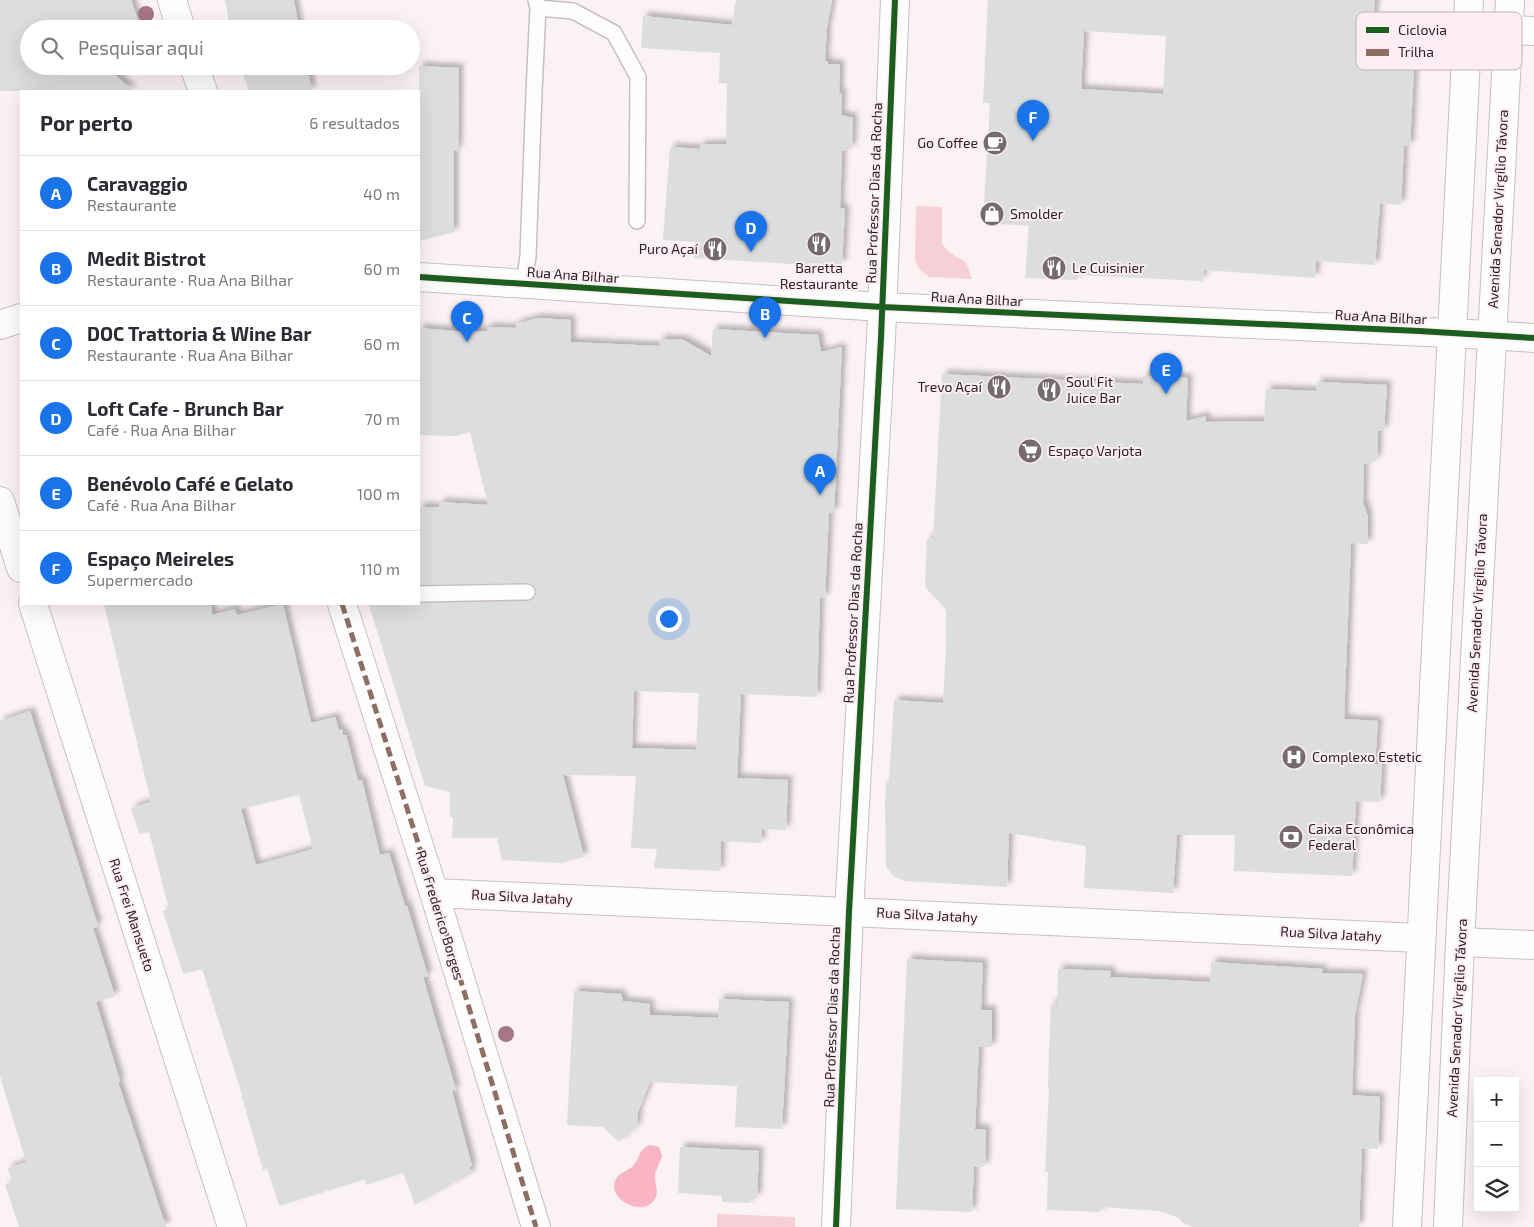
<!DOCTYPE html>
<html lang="pt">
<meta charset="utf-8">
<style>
body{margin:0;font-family:"Exo 2",sans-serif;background:#f2f2f3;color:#2b2b33}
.controls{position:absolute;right:15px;bottom:15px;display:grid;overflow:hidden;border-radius:0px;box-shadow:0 5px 20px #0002}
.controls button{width:45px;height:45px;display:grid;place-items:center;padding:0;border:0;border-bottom:1px solid #e1e1e2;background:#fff;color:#2b2b33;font:25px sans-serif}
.you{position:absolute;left:668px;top:618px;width:18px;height:18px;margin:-12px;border:4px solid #fff;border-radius:50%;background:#1a73e8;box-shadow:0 0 0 8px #1a73e833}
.badge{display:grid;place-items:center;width:32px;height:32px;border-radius:50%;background:#1a73e8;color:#fff;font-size:16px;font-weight:700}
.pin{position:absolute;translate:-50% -41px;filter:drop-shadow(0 1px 2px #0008)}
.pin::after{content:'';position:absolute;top:26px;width:18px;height:15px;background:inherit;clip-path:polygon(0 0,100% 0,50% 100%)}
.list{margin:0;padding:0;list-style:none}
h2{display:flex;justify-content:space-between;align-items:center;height:65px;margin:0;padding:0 20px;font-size:21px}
h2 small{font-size:16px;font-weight:400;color:#7c7c81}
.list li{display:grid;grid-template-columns:32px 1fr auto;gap:15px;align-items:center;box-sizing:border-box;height:75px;padding:0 20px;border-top:1px solid #e1e1e2}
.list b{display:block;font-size:19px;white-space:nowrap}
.list p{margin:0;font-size:16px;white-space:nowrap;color:#7c7c81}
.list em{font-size:16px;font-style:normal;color:#7c7c81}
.icon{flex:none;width:28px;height:28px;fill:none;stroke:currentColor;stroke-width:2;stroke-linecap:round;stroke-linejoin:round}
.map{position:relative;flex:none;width:1534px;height:1227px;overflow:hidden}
.search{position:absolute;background:#fff;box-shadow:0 5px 20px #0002;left:20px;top:20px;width:400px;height:55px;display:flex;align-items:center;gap:12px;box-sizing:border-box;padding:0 18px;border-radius:28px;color:#7c7c81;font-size:19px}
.panel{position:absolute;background:#fff;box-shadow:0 5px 20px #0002;left:20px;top:90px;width:400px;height:515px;border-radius:0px}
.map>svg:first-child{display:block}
</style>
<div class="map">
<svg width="1534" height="1227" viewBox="0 0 1534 1227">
<defs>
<filter id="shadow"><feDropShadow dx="4.5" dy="-4.5" stdDeviation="2.5" flood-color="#0004"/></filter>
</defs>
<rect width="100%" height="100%" fill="#fbf2f4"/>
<path fill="#f6cfd7" d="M 916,206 L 942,207 L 942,244 L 950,253 L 966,262 L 972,279 L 929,277 L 919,269 L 915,260 Z
M 717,1214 L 795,1217 L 795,1227 L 717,1227 Z"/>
<path fill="#fab5c4" d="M 650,1145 L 659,1147 L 662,1155 C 661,1163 655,1169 655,1177 C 655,1185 659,1192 655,1199 C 643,1219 605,1198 616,1179 C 619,1172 629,1171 634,1165 C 640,1158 639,1148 650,1145 Z"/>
<path fill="#dbdddf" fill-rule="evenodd" filter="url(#shadow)" d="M 0,0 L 131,0 L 141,29 L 29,29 L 29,66 L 105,66 L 133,91 L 0,91 Z
M 225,0 L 294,0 L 299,29 L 230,29 Z
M 736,0 L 832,0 L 827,27 L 825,61 L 828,61 L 828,64 L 840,64 L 839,93 L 842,93 L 841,115 L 853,118 L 852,148 L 842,151 L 840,208 L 845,209 L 842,265 L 809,263 L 808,265 L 694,258 L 695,242 L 663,240 L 670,147 L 700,149 L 700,145 L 726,144 L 727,83 L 719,83 L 720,53 L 641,48 L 643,16 L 732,25 Z
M 988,0 L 1375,0 L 1370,66 L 1414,69 L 1410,146 L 1404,146 L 1401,205 L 1380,203 L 1375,265 L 1316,261 L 1315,278 L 1204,270 L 1202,281 L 1077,275 L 1077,280 L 1025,278 L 1029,226 L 983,223 L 990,103 L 983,103 ZM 1084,31 L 1166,36 L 1163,94 L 1081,89 Z
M 240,66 L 307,66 L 312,91 L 249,91 Z
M 419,66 L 459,68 L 458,150 L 454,151 L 454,232 L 419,241 Z
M 538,318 L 571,320 L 571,342 L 659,346 L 660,339 L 683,340 L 711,356 L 713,329 L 818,335 L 821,352 L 842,347 L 834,513 L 829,512 L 825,598 L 820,598 L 817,697 L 741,694 L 737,778 L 788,780 L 786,830 L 762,829 L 761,843 L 721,841 L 720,871 L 654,868 L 657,849 L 631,848 L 636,776 L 563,775 L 584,857 L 561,863 L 502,860 L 497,838 L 452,838 L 453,817 L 450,817 L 450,792 L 425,786 L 369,605 L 419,605 L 419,603 L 527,601 L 531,600 L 535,597 L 536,591 L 532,584 L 527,583 L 419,585 L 419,507 L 439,507 L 440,502 L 488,505 L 470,432 L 455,436 L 419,435 L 419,328 L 455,331 L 487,331 L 487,327 L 515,328 L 516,324 ZM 634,691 L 699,693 L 696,750 L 632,748 Z
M 942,374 L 1143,384 L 1143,376 L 1188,378 L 1186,421 L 1206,416 L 1206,422 L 1264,421 L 1266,389 L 1316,391 L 1317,382 L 1387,385 L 1384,431 L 1378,431 L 1377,460 L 1372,460 L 1371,464 L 1364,464 L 1363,502 L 1368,517 L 1368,544 L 1351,543 L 1344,719 L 1378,721 L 1375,764 L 1382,764 L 1380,802 L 1356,801 L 1352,876 L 1234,871 L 1235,835 L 1177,835 L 1173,893 L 1084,888 L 1086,846 L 1009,833 L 1007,887 L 905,881 L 893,876 L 890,872 L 886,866 L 885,805 L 886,782 L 889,783 L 894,700 L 943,703 L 946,647 L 946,610 L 925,587 L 927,538 L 933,539 Z
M 104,604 L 211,604 L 212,615 L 235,609 L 237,615 L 283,604 L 311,723 L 335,717 L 339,730 L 342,729 L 343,735 L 346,735 L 358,781 L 362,780 L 380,855 L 389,853 L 405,906 L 407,906 L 428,976 L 423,977 L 456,1090 L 452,1091 L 472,1166 L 469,1167 L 472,1173 L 415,1205 L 403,1173 L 366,1185 L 365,1179 L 279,1206 L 267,1168 L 263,1170 L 241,1094 L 242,1094 L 202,969 L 183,974 L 163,911 L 169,909 L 149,832 L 139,834 L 131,808 L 151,802 ZM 299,795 L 313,849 L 256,865 L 241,809 Z
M 30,711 L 98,926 L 93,928 L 115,996 L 96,1002 L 120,1081 L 118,1082 L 166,1227 L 19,1227 L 5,1185 L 12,1183 L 8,1168 L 26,1162 L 0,1076 L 0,721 Z
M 907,959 L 983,963 L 981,1010 L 992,1010 L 992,1047 L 979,1047 L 975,1129 L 986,1129 L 985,1167 L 974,1166 L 972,1212 L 896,1209 Z
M 1211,962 L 1323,969 L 1321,973 L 1363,974 L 1355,1015 L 1352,1095 L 1380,1097 L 1378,1149 L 1362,1148 L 1359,1227 L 1193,1227 L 1183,1223 L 1179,1218 L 1160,1211 L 1100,1207 L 1100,1212 L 1047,1210 L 1048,1172 L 1045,1172 L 1049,1089 L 1048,1089 L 1049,1052 L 1051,1004 L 1057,1004 L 1058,969 L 1111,971 L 1110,977 L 1210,982 Z
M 574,991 L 621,994 L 623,1001 L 650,1004 L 650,1015 L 718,1018 L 719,999 L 789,1002 L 782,1129 L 735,1127 L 737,1086 L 650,1082 L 638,1112 L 637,1126 L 619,1142 L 603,1127 L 567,1125 Z
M 680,1147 L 759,1151 L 757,1198 L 751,1198 L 751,1203 L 722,1202 L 722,1196 L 678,1193 Z"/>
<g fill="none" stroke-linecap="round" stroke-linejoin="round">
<defs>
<path id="lane" d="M 538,8 L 573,11 L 614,33 L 638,77 L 637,221
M 524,284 L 528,256 L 534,92 L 538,8 L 536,0
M 419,594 L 527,592"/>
<path id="street" d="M 172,0 L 181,29
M 1509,30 L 1534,31
M 194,66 L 203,91
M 419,277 L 882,307 L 1491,335
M 0,325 L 21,318
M 0,501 L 21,568
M 33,604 L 232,1227
M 342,604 L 434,893 L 536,1227
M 434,893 L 1420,938
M 836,1227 L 849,912 L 881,338 L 895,0"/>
<path id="secondary" d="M 1491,335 L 1534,338
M 1460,942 L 1534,945"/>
<path id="primary" d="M 1407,1227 C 1425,818 1450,409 1469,0
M 1448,1227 L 1460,942 L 1510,0"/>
</defs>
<use href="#lane" stroke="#c8bfc1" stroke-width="18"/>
<use href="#street" stroke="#c8bfc1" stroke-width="30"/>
<use href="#secondary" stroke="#c8bfc1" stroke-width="30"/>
<use href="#primary" stroke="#c8bfc1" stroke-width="30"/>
<use href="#lane" stroke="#fefdfd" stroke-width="15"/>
<use href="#street" stroke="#fefdfd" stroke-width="28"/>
<use href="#secondary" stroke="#fefdfd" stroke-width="28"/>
<use href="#primary" stroke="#fefdfd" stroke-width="28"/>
<path stroke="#8d6e63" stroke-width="5" stroke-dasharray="10 5" stroke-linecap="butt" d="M 342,604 L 434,893 L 536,1227"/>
<defs>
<path id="cycleway" d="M 419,277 L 882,307 L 1419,331 L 1534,338
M 836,1227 L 849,912 L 881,338 L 895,0"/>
</defs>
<use href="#cycleway" stroke="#ffeef1" stroke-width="9"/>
<use href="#cycleway" stroke="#1b5e20" stroke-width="6"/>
</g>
<g fill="#a67586">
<circle cx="146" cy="14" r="8"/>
<circle cx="506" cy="1034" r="8"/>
</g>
<defs>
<symbol id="cafe-disc" viewBox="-11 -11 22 22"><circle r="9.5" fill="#756b6d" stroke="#ffeef1"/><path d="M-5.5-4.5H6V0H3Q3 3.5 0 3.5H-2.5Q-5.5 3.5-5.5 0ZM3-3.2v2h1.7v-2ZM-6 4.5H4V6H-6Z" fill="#fff"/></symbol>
<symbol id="shop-disc" viewBox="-11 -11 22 22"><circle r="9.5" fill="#756b6d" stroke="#ffeef1"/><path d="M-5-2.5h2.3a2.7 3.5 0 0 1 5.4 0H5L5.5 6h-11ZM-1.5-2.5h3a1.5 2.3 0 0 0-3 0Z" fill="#fff"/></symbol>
<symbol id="restaurant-disc" viewBox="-11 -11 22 22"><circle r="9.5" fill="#756b6d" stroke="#ffeef1"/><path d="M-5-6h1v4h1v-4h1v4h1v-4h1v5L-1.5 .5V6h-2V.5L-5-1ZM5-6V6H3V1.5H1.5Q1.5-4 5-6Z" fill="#fff"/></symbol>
<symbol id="supermarket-disc" viewBox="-11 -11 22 22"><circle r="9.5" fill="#756b6d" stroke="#ffeef1"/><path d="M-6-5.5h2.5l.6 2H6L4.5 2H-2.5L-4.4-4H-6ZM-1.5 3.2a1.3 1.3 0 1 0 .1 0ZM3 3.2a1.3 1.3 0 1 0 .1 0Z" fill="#fff"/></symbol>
<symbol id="hospital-disc" viewBox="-11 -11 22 22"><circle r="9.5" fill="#756b6d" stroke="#ffeef1"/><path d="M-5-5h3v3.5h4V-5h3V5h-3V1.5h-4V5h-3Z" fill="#fff"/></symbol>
<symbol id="bank-disc" viewBox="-11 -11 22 22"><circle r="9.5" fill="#756b6d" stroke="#ffeef1"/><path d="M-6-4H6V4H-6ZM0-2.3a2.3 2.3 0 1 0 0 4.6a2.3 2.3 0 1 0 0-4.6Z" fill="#fff"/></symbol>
</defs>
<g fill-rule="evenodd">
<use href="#cafe-disc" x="981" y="129" width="28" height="28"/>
<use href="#shop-disc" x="978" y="200" width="28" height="28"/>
<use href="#restaurant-disc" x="805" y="230" width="28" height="28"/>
<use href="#restaurant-disc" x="701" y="235" width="28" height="28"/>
<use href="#restaurant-disc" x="1040" y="254" width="28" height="28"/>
<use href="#restaurant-disc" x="985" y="373" width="28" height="28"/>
<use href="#restaurant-disc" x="1035" y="376" width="28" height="28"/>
<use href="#supermarket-disc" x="1016" y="437" width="28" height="28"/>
<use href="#hospital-disc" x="1280" y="743" width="28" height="28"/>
<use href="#bank-disc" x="1277" y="823" width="28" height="28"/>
</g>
<g text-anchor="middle" stroke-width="4" stroke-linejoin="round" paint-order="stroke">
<g font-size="14" fill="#2d2325" stroke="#ffeef1" text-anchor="start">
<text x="978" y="148" text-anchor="end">Go Coffee</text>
<text x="1010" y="219">Smolder</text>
<text x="698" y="254" text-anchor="end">Puro Açaí</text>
<text x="819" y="273" text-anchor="middle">Baretta<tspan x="819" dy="16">Restaurante</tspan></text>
<text x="1072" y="273">Le Cuisinier</text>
<text x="1066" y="387">Soul Fit<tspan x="1066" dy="16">Juice Bar</tspan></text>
<text x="982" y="392" text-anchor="end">Trevo Açaí</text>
<text x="1048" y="456">Espaço Varjota</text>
<text x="1312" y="762">Complexo Estetic</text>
<text x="1308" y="834">Caixa Econômica<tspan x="1308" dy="16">Federal</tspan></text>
</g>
<g font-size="14" fill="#2d2325" stroke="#ffeef1">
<text transform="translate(874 193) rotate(-88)" y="5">Rua Professor Dias da Rocha</text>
<text transform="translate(1498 209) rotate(-87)" y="5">Avenida Senador Virgílio Távora</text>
<text transform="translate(573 275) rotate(4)" y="5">Rua Ana Bilhar</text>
<text transform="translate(977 299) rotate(3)" y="5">Rua Ana Bilhar</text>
<text transform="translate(1381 317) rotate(3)" y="5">Rua Ana Bilhar</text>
<text transform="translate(853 613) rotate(-87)" y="5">Rua Professor Dias da Rocha</text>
<text transform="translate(1477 613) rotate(-87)" y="5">Avenida Senador Virgílio Távora</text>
<text transform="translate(522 897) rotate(3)" y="5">Rua Silva Jatahy</text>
<text transform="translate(132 915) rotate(72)" y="5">Rua Frei Mansueto</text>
<text transform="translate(440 915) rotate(73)" y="5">Rua Frederico Borges</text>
<text transform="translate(927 915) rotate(3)" y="5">Rua Silva Jatahy</text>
<text transform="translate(1331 934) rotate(3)" y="5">Rua Silva Jatahy</text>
<text transform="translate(832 1017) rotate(-88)" y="5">Rua Professor Dias da Rocha</text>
<text transform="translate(1457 1018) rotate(-87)" y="5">Avenida Senador Virgílio Távora</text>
</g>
</g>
<rect x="1356" y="12" width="166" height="58" rx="8" fill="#ffeef1" stroke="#c0b1b4" stroke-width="1"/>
<rect x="1366" y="27" width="23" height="6" fill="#1b5e20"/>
<rect x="1366" y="49" width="23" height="7" fill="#8d6e63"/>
<g font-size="14" fill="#2d2325">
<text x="1398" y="35">Ciclovia</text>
<text x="1398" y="57">Trilha</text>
</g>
</svg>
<div class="controls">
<button>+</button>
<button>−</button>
<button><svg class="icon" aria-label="layers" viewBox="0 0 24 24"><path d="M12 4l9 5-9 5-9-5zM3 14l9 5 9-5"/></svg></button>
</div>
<div class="you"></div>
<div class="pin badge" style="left:820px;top:495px">A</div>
<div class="pin badge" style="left:765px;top:338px">B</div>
<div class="pin badge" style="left:467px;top:342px">C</div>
<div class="pin badge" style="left:751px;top:252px">D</div>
<div class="pin badge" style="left:1166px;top:394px">E</div>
<div class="pin badge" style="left:1033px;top:141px">F</div>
<div class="search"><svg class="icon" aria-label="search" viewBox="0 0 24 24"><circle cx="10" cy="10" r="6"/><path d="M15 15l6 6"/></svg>Pesquisar aqui</div>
<section class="panel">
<h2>Por perto<small>6 resultados</small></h2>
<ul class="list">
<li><span class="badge">A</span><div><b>Caravaggio</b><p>Restaurante</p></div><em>40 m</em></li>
<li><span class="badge">B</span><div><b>Medit Bistrot</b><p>Restaurante · Rua Ana Bilhar</p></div><em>60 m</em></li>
<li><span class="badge">C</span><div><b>DOC Trattoria &amp; Wine Bar</b><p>Restaurante · Rua Ana Bilhar</p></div><em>60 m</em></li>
<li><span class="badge">D</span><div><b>Loft Cafe - Brunch Bar</b><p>Café · Rua Ana Bilhar</p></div><em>70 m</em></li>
<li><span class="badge">E</span><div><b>Benévolo Café e Gelato</b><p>Café · Rua Ana Bilhar</p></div><em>100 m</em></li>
<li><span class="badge">F</span><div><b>Espaço Meireles</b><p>Supermercado</p></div><em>110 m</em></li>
</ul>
</section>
</div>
